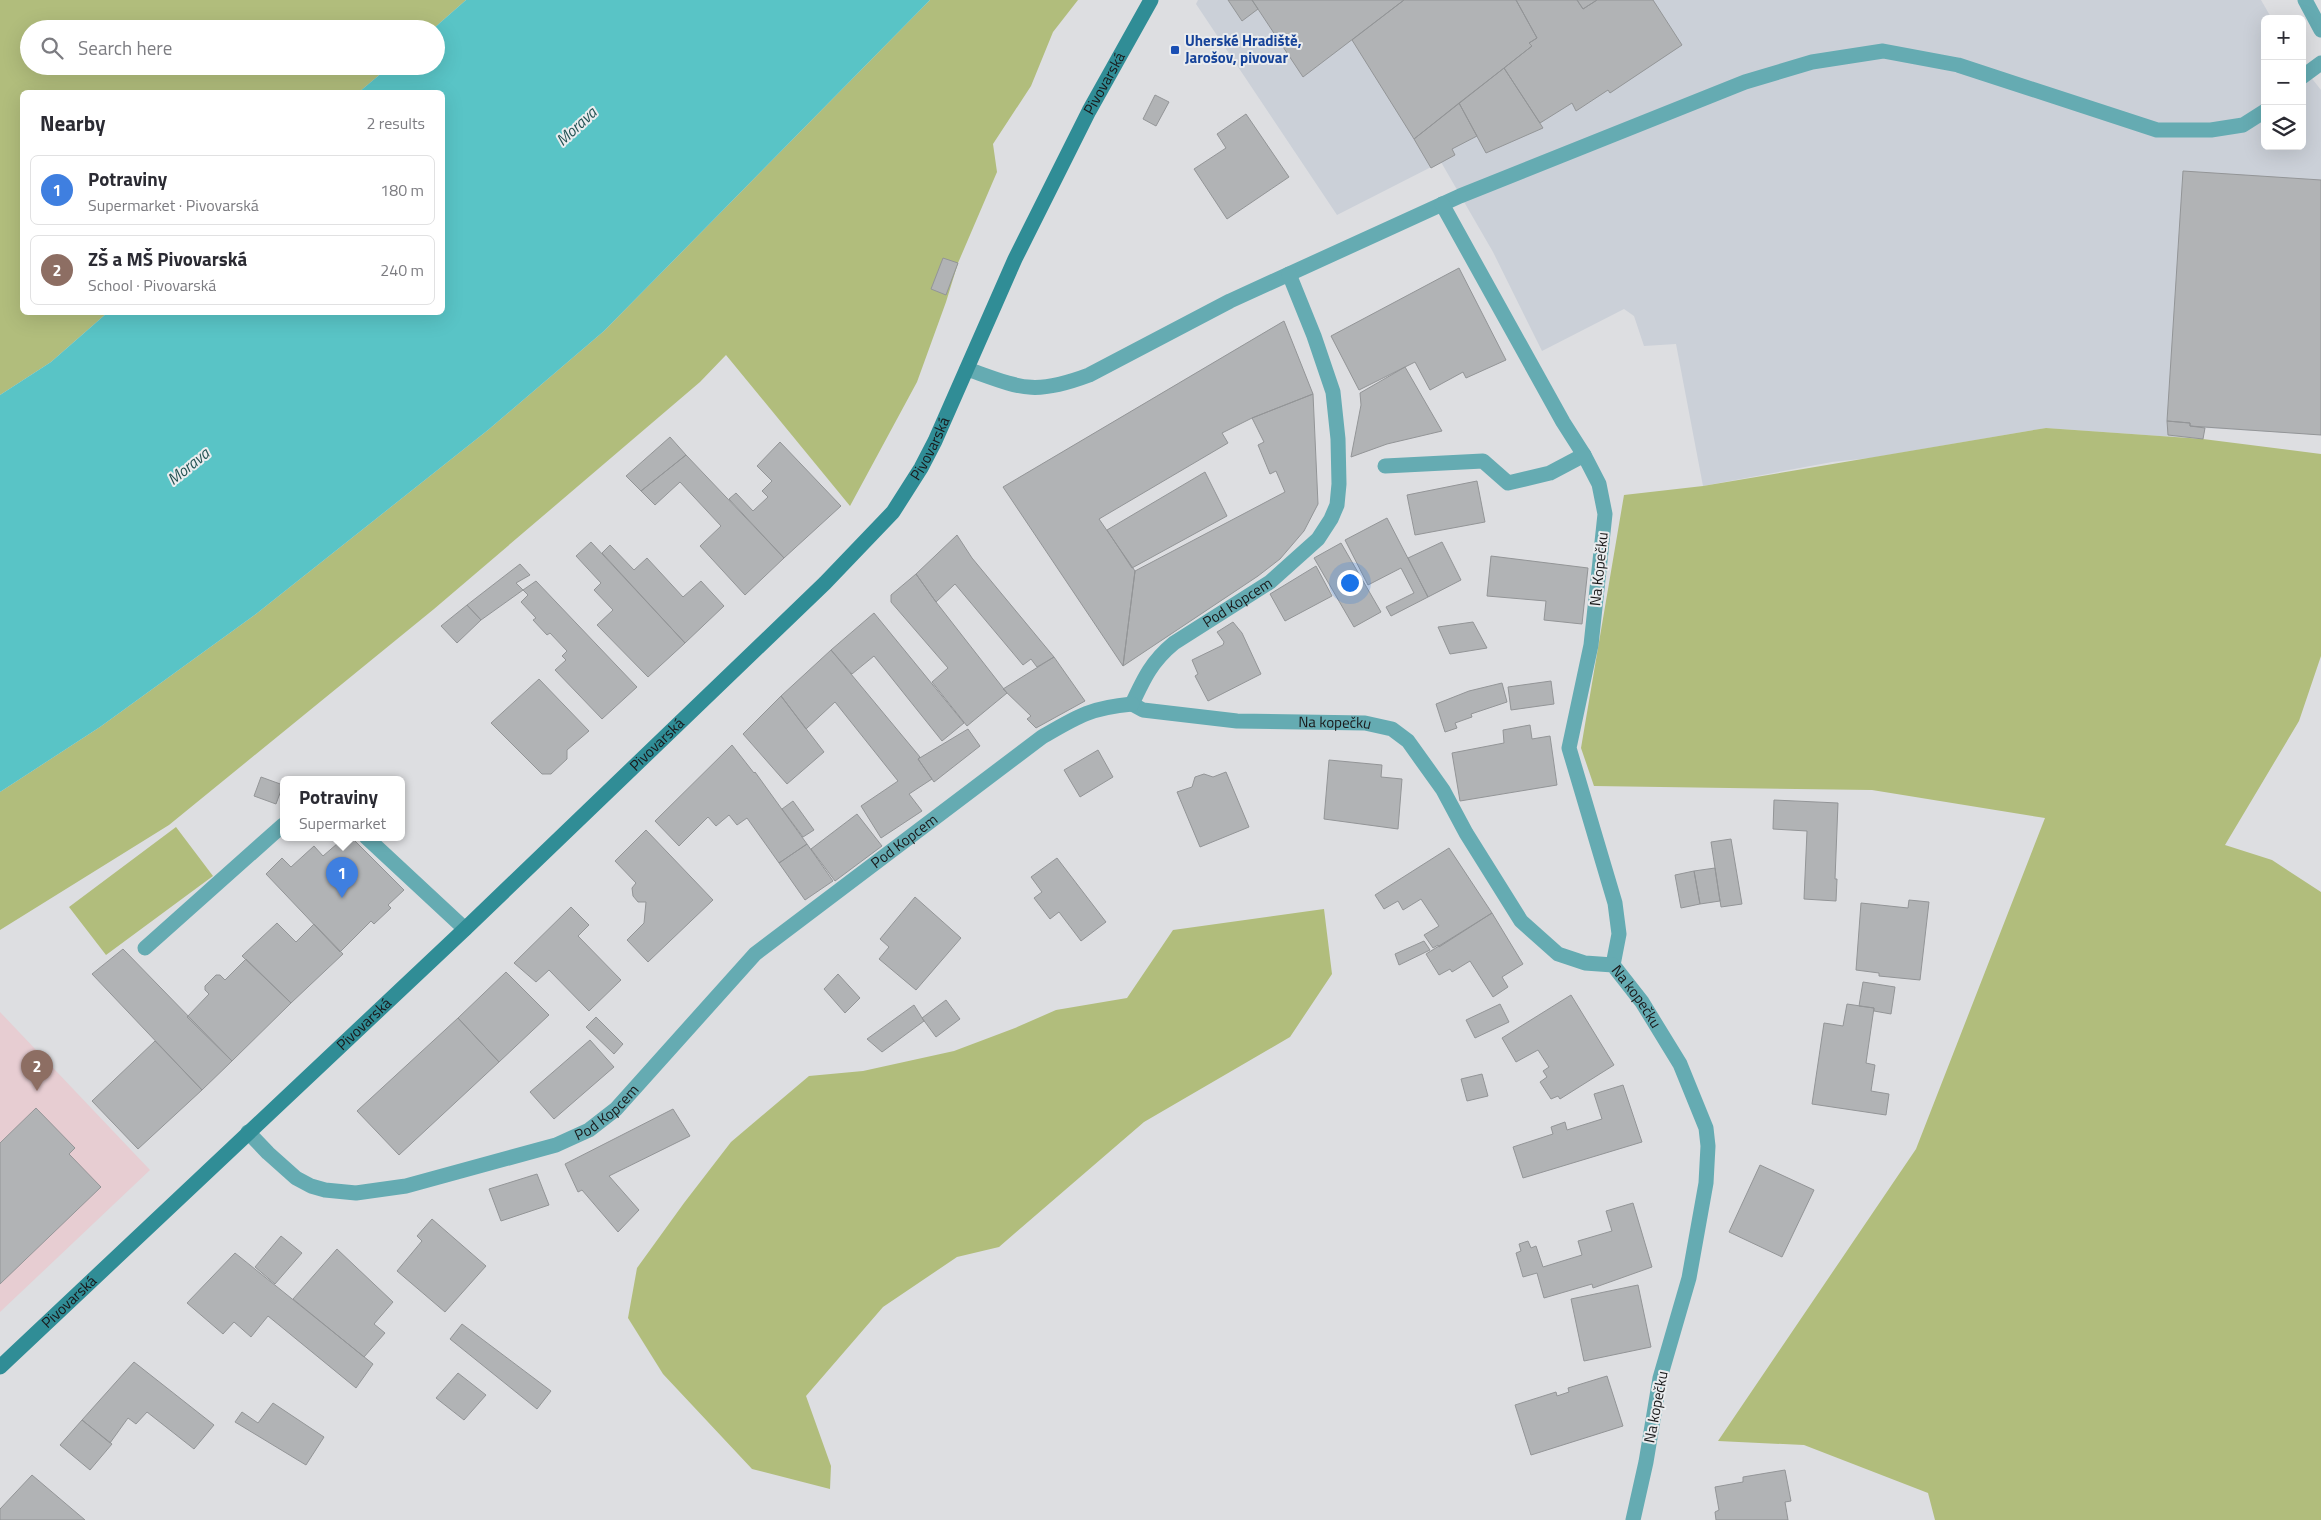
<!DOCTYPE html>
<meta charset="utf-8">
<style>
body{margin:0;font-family:"Titillium Web",sans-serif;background:#f7f7f7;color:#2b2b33}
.controls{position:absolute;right:15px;top:15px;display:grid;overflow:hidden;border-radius:8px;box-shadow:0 5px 20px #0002}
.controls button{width:45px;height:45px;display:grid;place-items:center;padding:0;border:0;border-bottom:1px solid #e1e1e2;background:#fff;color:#2b2b33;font:25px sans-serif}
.you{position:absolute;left:1349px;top:582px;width:18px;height:18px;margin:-12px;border:4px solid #fff;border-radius:50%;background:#1a73e8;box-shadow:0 0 0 8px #1a73e833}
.badge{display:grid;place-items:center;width:32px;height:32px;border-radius:50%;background:#111827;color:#fff;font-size:16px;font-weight:700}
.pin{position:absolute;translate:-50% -41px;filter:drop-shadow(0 1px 2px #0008)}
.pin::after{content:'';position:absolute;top:26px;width:18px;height:15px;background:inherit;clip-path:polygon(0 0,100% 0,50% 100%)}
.popup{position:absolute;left:280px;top:776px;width:125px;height:65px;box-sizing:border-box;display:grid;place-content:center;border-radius:8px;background:#fff;filter:drop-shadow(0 1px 4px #0005);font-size:16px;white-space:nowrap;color:#7c7c81}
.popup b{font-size:19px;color:#2b2b33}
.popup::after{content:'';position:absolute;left:50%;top:100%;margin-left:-10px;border:10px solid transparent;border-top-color:#fff}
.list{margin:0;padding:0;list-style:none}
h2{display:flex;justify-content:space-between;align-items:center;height:65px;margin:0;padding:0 20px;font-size:21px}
h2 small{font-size:16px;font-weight:400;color:#7c7c81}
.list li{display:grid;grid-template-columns:32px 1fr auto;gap:15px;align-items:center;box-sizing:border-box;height:70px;margin:0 10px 10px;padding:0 10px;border:1px solid #e1e1e2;border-radius:8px}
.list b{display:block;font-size:19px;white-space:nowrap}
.list p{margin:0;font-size:16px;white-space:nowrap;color:#7c7c81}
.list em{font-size:16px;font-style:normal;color:#7c7c81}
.icon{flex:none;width:28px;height:28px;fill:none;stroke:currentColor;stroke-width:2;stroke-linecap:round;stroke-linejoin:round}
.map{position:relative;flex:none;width:2321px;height:1520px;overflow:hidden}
.search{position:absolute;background:#fff;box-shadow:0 5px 20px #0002;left:20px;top:20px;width:425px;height:55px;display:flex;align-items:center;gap:12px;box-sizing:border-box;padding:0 18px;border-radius:28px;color:#7c7c81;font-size:19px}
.panel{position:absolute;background:#fff;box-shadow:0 5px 20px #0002;left:20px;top:90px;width:425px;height:225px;border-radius:8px}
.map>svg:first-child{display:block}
</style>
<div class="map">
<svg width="2321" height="1520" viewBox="0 0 2321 1520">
<rect width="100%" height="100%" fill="#dddee1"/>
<path fill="#cbd0d8" d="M 1198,0 L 2261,0 L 2272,19 L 2265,19 L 2265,146 L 2302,146 L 2302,66 L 2321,90 L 2321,435 L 2205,428 L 2203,439 L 2046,428 L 1870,458 L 1832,462 L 1703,486 L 1676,344 L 1644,346 L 1634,316 L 1624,309 L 1542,351 L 1493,252 L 1441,162 L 1337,215 L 1196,4 Z"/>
<path fill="#e7cdd2" d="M 0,1012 L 150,1170 L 0,1312 Z"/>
<path fill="#b1bd7c" d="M 0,0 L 466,0 L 433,29 L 29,29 L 29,66 L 390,66 L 359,92 L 22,92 L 22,312 L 107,313 L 51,362 L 0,395 Z
M 930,0 L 1078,0 L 1053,32 L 1031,86 L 993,144 L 997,172 L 958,263 L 946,302 L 917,382 L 850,506 L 726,355 L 700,382 L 434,609 L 169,825 L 0,930 L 0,792 L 100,727 L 256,614 L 488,430 L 604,331 Z
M 2046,428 L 2203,439 L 2321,454 L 2321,656 L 2299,721 L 2225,845 L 2272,860 L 2321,892 L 2321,1520 L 1935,1520 L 1928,1493 L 1804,1445 L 1718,1441 L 1916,1149 L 2045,818 L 1872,790 L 1594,786 L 1581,748 L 1624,495 L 1703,486 Z
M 176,827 L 213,876 L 106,955 L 69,907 Z
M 1324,909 L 1332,974 L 1290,1037 L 1144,1122 L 999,1247 L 957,1257 L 883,1307 L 806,1396 L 831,1466 L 830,1489 L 752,1469 L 663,1374 L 628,1318 L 637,1268 L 684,1203 L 731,1142 L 809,1076 L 863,1071 L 954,1051 L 1015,1028 L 1056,1010 L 1127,998 L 1173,930 Z"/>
<path fill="#59c4c6" d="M 466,0 L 930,0 L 604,331 L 488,430 L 256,614 L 100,727 L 0,792 L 0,395 L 51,362 L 107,313 L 442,312 L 442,92 L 359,92 L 390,66 L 436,66 L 436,29 L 433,29 Z"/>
<path fill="#b1b3b5" stroke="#939597" d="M 1228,0 L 1252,0 L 1258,9 L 1242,21 Z
M 1252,0 L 1404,0 L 1303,77 Z
M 1404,0 L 1516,0 L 1537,38 L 1529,43 L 1532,46 L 1414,139 L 1352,40 Z
M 1516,0 L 1577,0 L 1583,9 L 1597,0 L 1653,0 L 1682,45 L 1610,93 L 1608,90 L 1576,111 L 1572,103 L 1540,123 L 1504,68 L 1532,46 L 1529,43 L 1537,38 Z
M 1577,0 L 1597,0 L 1583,9 Z
M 1504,68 L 1543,128 L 1486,153 L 1459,103 Z
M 1155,95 L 1169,102 L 1156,126 L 1143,119 Z
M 1459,103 L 1477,136 L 1452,149 L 1455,155 L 1431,168 L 1414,139 Z
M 1246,114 L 1289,177 L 1227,219 L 1194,169 L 1226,148 L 1217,134 Z
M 2183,171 L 2321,180 L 2321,435 L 2190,426 L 2190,423 L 2167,421 Z
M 943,258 L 958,263 L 946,295 L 931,289 Z
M 1459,268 L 1506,360 L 1466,378 L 1463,372 L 1430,390 L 1415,362 L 1359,390 L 1331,336 Z
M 1284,321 L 1313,394 L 1252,418 L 1222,433 L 1228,443 L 1099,519 L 1135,571 L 1123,666 L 1003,487 Z
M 1405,367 L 1442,431 L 1387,444 L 1351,457 L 1361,405 L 1360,393 Z
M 1313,394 L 1318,504 L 1304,531 L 1280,559 L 1258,576 L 1123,666 L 1135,571 L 1285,492 L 1276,471 L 1270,474 L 1258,445 L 1264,442 L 1252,418 Z
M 2167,421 L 2190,423 L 2190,426 L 2205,428 L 2203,439 L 2168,435 Z
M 670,437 L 686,455 L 641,491 L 626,476 Z
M 780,442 L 841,506 L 784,558 L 729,499 L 736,493 L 753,511 L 768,497 L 762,491 L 772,481 L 757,466 Z
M 686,455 L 784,558 L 745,595 L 700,546 L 721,526 L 680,482 L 655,505 L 641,491 Z
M 1205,472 L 1227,516 L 1132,568 L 1107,530 Z
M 1477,481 L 1485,522 L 1415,535 L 1407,495 Z
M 1387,518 L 1428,597 L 1391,616 L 1386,607 L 1414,593 L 1401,568 L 1368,585 L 1345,540 Z
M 957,535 L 972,558 L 1054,657 L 1037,667 L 1031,659 L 1023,665 L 955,584 L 936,602 L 916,574 Z
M 591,542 L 685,643 L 648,677 L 597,625 L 613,610 L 594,590 L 601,583 L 576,556 Z
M 1442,542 L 1461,580 L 1428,597 L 1408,558 Z
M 1341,543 L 1381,612 L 1354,627 L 1314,558 Z
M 610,545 L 634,570 L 647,558 L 683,597 L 701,581 L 724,606 L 685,643 L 602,553 Z
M 1491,556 L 1588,568 L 1582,624 L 1544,620 L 1546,601 L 1487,596 Z
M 520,564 L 530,575 L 516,583 L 523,590 L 481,620 L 467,605 Z
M 1316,566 L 1332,596 L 1285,621 L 1270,594 Z
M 916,574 L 936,602 L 1007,693 L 967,726 L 932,682 L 948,668 L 891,602 L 891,595 Z
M 536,581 L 637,687 L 602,719 L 555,670 L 566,660 L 562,656 L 567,651 L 550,633 L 547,635 L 533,620 L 536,618 L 521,602 L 528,595 L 523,590 Z
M 467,605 L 481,620 L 457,643 L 441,626 Z
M 874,613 L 964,723 L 942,741 L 874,656 L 852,674 L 831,650 Z
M 1233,622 L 1242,633 L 1261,674 L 1208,701 L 1195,676 L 1198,674 L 1192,660 L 1223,645 L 1224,642 L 1217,632 Z
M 1473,622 L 1487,648 L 1450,654 L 1438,627 Z
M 831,650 L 920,757 L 918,759 L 932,779 L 909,794 L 922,811 L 881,838 L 861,806 L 898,781 L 835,702 L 806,729 L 781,696 Z
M 1054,657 L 1085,701 L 1036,728 L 1027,719 L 1031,716 L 1003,689 Z
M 539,679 L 589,731 L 567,750 L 567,759 L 551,774 L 542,774 L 491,723 Z
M 1551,681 L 1554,704 L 1511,710 L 1508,687 Z
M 1502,683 L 1507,702 L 1471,714 L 1472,717 L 1455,723 L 1457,728 L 1445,732 L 1436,704 L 1469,691 Z
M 781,696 L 824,752 L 787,784 L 743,734 Z
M 1530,725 L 1532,739 L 1550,736 L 1557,785 L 1460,801 L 1452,753 L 1504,743 L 1503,730 Z
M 968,729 L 980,746 L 934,782 L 918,759 Z
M 732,745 L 754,773 L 755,772 L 807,844 L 779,863 L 747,818 L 737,825 L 729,815 L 716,826 L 708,817 L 679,846 L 655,821 Z
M 1098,750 L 1113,777 L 1080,797 L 1064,770 Z
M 1329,760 L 1382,765 L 1381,777 L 1402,779 L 1398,829 L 1324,819 Z
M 1226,772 L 1249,827 L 1200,847 L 1177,792 L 1192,787 L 1195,777 L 1204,774 L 1213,777 Z
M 261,777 L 283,785 L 276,804 L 254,796 Z
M 1774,800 L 1838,803 L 1835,879 L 1837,879 L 1836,901 L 1804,899 L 1807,831 L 1773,829 Z
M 793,801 L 814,830 L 803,837 L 782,809 Z
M 857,814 L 882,846 L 835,881 L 811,849 Z
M 646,830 L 713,900 L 648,962 L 627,940 L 644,923 L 646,902 L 638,902 L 633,896 L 632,888 L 636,883 L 615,861 Z
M 345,837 L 351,837 L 404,890 L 388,905 L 391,908 L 374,924 L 371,921 L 340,952 L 266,874 L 282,858 L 291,867 L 314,846 L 323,856 Z
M 1731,839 L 1742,904 L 1721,907 L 1711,842 Z
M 807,844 L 833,881 L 805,900 L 779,863 Z
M 1449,848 L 1492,913 L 1439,947 L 1438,945 L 1433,948 L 1424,935 L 1439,926 L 1421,899 L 1403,910 L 1398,901 L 1384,909 L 1375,895 Z
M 1057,858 L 1106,922 L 1081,941 L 1059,912 L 1050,919 L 1034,898 L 1042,892 L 1031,877 Z
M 1715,868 L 1720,901 L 1700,904 L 1694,871 Z
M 1694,871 L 1700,904 L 1681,908 L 1675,875 Z
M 915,897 L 961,938 L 916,990 L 879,959 L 889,947 L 880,939 Z
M 1909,900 L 1929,902 L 1920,980 L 1879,976 L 1879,973 L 1856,970 L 1861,903 L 1908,908 Z
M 571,907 L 589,925 L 578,936 L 621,980 L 589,1011 L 549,970 L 536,982 L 514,963 Z
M 1492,913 L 1523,964 L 1502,977 L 1508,987 L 1493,997 L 1470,961 L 1452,972 L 1450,969 L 1439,975 L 1426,954 Z
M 277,923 L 296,942 L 314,924 L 343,954 L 291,1003 L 242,956 Z
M 1424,941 L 1430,950 L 1399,965 L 1395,954 Z
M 123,949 L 232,1061 L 202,1090 L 92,974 Z
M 246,959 L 291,1003 L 232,1061 L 187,1017 L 209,994 L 205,990 L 205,986 L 216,975 L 220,975 L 225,980 Z
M 506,972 L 549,1015 L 499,1062 L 458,1018 Z
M 838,974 L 860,998 L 845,1013 L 824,989 Z
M 1863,982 L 1895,987 L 1891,1014 L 1874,1011 L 1874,1008 L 1859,1006 Z
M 1571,995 L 1614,1065 L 1560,1099 L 1558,1096 L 1551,1099 L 1540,1082 L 1547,1077 L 1543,1071 L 1549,1067 L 1538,1050 L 1516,1062 L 1502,1038 Z
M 946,1000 L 960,1019 L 936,1037 L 922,1018 Z
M 1500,1004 L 1509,1022 L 1475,1038 L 1466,1020 Z
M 1847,1004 L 1874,1008 L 1866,1063 L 1875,1065 L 1871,1091 L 1889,1094 L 1886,1115 L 1812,1104 L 1824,1023 L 1843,1026 Z
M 914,1005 L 924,1021 L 882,1052 L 867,1039 Z
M 596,1017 L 623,1044 L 614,1054 L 586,1027 Z
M 458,1018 L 499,1062 L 399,1155 L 357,1111 Z
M 590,1040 L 614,1067 L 554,1119 L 530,1092 Z
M 155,1041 L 202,1090 L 138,1149 L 92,1101 Z
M 1482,1074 L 1488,1096 L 1467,1101 L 1461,1079 Z
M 1623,1085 L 1642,1142 L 1523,1178 L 1513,1147 L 1553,1134 L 1551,1127 L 1565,1122 L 1567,1130 L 1602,1119 L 1594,1094 Z
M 36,1108 L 75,1148 L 69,1154 L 101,1187 L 0,1284 L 0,1143 Z
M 673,1109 L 690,1136 L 609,1176 L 639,1210 L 618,1232 L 582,1190 L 578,1192 L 565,1164 Z
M 1760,1165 L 1814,1190 L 1782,1257 L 1729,1232 Z
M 537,1174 L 549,1205 L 501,1221 L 489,1189 Z
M 1633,1203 L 1652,1267 L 1593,1288 L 1592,1284 L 1544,1298 L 1537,1273 L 1523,1277 L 1516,1253 L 1521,1251 L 1519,1244 L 1528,1241 L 1531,1248 L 1536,1246 L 1543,1267 L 1582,1255 L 1578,1241 L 1612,1231 L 1606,1211 Z
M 432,1219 L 486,1266 L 445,1312 L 397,1271 L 422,1241 L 417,1236 Z
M 281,1236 L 302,1253 L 275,1284 L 255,1267 Z
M 337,1249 L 393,1302 L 374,1324 L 385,1333 L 364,1357 L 293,1299 Z
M 235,1253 L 373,1364 L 356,1388 L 268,1316 L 251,1337 L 234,1322 L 223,1334 L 187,1303 Z
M 1638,1285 L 1651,1347 L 1584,1361 L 1571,1299 Z
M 462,1324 L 551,1391 L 537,1409 L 450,1339 Z
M 134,1362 L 214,1425 L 194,1449 L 147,1412 L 136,1424 L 128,1418 L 110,1443 L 82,1420 Z
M 458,1373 L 486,1395 L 464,1420 L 436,1398 Z
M 1607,1376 L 1623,1426 L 1531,1455 L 1515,1405 L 1556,1392 L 1557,1396 L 1569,1392 L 1568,1388 Z
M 273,1403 L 324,1437 L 306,1465 L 235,1422 L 242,1412 L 258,1423 Z
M 82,1420 L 112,1444 L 90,1470 L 60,1445 Z
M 1785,1470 L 1791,1501 L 1785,1502 L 1788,1520 L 1716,1520 L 1715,1512 L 1719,1510 L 1715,1487 L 1743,1482 L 1743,1477 Z
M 32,1475 L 85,1520 L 0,1520 L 0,1509 Z"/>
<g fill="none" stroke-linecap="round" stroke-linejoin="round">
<path stroke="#65abb2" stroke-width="15" d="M 2302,77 L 2321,63
M 967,369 C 1021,388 1033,396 1089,375 L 1230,301 L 1460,196 L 1745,82 L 1812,62 L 1883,51 L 1958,65 L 2157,130 L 2211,130 L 2243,125 L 2265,111
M 1385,466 L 1483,461 L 1508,483 L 1550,473 L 1584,455
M 366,837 L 465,929
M 145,948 L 283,825"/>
<g stroke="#65abb2" stroke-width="15">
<path d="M 2305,0 L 2321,30"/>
<path d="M 1442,204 L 1563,422 L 1584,455 L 1599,484 L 1605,514 L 1591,645 L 1569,748 L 1615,903 L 1619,934 L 1613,965"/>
<path id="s1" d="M 1132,704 L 1143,710 L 1237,721 L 1365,723 L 1392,729 L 1408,741 L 1443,790 L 1466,833 L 1521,921 L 1558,954 L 1585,963 L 1613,965 L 1642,1002 L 1680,1064 L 1706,1128 L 1708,1146 L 1706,1183 L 1689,1278 L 1660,1378 L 1646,1462 L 1633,1520"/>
<path id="s2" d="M 1132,704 C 1144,678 1152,661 1174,643 L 1270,582 L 1318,539 L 1331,519 L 1337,505 L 1339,484 L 1338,439 L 1333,392 L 1314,336 L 1289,274"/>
<path id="s3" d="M 248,1132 L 268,1153 L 296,1178 L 311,1186 L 325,1190 L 356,1193 L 406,1186 L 556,1145 L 589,1130 L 616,1109 L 755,954 L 1042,737 C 1078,716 1090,708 1132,704"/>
</g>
<path stroke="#308d96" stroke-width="15" id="s4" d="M 0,1367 L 465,929 L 825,583 L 893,512 L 921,468 L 935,441 L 1015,259 L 1089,111 L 1151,0"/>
</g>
<rect fill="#1a4fb4" stroke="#eaecee" stroke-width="2" x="1170" y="45" width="10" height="10" rx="2.5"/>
<g text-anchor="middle" stroke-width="4" stroke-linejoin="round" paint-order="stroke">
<g font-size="15" font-weight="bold" fill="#164399" stroke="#eaecee" text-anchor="start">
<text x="1185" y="46">Uherské Hradiště,<tspan x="1185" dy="17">Jarošov, pivovar</tspan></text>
</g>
<g font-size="15" fill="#19191a" stroke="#eaecee">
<text dy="5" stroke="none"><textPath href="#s4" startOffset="1715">Pivovarská</textPath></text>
<text dy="5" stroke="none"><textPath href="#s4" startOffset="1310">Pivovarská</textPath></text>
<text transform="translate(1599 569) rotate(-84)" y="5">Na Kopečku</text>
<text dy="5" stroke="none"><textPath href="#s2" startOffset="150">Pod Kopcem</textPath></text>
<text dy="5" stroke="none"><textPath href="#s1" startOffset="205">Na kopečku</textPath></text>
<text dy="5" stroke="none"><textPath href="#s4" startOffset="905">Pivovarská</textPath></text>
<text dy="5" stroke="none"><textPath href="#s3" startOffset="801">Pod Kopcem</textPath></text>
<text dy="5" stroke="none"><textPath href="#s1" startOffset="641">Na kopečku</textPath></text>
<text dy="5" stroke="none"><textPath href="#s4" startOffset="500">Pivovarská</textPath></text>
<text dy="5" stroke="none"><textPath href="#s3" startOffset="396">Pod Kopcem</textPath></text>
<text dy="5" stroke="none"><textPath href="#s4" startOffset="95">Pivovarská</textPath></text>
<text transform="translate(1656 1407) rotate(-79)" y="5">Na kopečku</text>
</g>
<g font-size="16" font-style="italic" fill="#245354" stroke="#eaecee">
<text transform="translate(576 126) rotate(-43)" y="6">Morava</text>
<text transform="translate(188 466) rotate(-39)" y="6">Morava</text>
</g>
</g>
</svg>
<div class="controls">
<button>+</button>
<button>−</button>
<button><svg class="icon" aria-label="layers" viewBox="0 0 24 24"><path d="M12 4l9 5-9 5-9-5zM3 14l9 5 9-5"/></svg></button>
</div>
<div class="you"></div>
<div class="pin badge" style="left:342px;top:898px;background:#3f7fe0">1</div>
<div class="popup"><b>Potraviny</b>Supermarket</div>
<div class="pin badge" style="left:37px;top:1091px;background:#8d6e63">2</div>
<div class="search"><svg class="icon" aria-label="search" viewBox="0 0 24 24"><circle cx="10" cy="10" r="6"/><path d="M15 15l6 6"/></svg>Search here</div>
<section class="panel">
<h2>Nearby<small>2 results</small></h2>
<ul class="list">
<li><span class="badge" style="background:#3f7fe0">1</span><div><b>Potraviny</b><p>Supermarket · Pivovarská</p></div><em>180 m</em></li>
<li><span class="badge" style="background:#8d6e63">2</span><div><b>ZŠ a MŠ Pivovarská</b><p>School · Pivovarská</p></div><em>240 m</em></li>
</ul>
</section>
</div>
